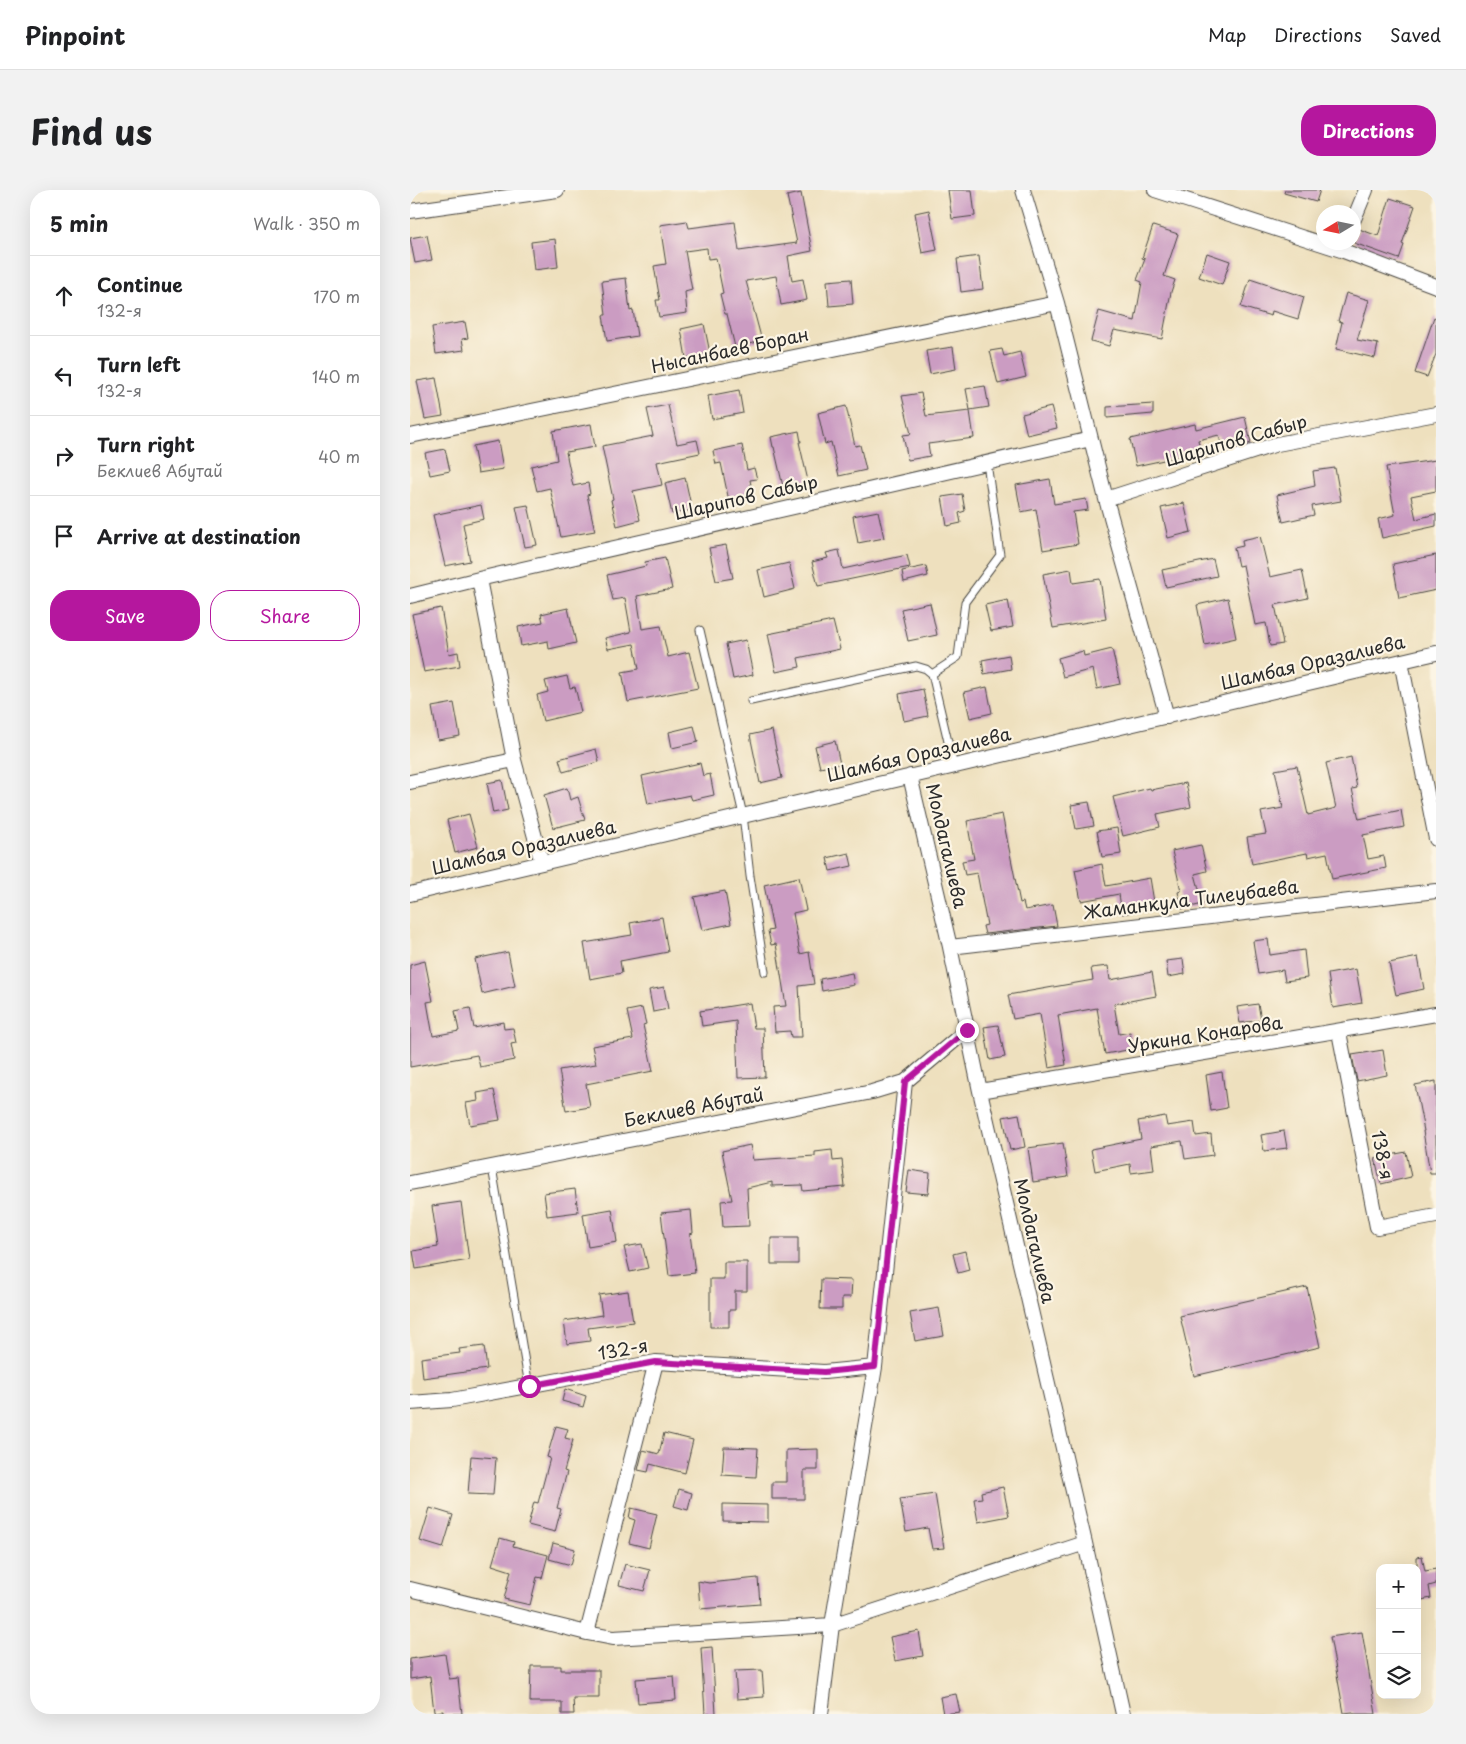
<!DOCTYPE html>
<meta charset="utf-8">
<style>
body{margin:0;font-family:"Playpen Sans",sans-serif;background:#f2f2f2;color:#202124}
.controls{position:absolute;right:15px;bottom:15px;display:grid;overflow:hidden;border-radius:10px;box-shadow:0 5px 20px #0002}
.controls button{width:45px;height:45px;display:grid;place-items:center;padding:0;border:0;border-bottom:1px solid #e0e0e0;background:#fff;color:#202124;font:25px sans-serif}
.compass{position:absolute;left:906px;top:15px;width:45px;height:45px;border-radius:50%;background:#fff;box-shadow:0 5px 20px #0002;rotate:260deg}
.stop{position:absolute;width:15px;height:15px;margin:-11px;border:4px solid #b5179e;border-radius:50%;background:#fff}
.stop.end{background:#b5179e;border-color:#fff;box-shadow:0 1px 5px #0008}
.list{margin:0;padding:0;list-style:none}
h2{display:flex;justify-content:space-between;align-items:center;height:65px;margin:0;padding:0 20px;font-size:21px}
h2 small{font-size:16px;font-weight:400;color:#757577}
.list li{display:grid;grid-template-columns:32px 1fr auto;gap:15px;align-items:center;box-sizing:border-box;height:80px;padding:0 20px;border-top:1px solid #e0e0e0}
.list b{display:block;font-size:19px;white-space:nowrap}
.list p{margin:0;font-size:16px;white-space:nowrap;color:#757577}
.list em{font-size:16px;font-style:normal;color:#757577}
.actions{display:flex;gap:10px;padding:15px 20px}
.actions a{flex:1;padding:11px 0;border:1px solid #b5179e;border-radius:20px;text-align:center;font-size:18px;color:#b5179e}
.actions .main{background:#b5179e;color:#fff}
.icon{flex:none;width:28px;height:28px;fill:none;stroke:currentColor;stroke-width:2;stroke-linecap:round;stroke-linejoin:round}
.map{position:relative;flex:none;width:1026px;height:1524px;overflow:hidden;border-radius:20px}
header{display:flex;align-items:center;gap:30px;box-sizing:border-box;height:70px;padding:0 25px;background:#fff;border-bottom:1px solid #e0e0e0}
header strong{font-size:24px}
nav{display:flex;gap:28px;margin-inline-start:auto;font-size:18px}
.intro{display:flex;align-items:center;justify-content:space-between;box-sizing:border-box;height:120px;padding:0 30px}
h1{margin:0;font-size:35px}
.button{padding:12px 22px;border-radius:20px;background:#b5179e;color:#fff;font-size:18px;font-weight:700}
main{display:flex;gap:30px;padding:0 30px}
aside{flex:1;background:#fff;border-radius:20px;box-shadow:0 5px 20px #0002}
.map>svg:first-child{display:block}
</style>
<header>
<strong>Pinpoint</strong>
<nav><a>Map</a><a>Directions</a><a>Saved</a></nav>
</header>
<div class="intro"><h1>Find us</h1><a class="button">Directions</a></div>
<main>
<aside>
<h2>5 min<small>Walk · 350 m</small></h2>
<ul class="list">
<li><svg class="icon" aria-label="ahead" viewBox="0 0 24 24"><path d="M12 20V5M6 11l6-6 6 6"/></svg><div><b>Continue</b><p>132-я</p></div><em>170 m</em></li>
<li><svg class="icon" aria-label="left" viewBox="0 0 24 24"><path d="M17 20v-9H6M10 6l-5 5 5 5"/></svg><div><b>Turn left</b><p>132-я</p></div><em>140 m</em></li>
<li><svg class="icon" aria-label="right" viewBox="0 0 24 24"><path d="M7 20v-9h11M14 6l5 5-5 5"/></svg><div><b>Turn right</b><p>Беклиев Абутай</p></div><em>40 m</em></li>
<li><svg class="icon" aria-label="arrive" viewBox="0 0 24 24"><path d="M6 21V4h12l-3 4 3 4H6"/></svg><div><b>Arrive at destination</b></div></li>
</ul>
<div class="actions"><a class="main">Save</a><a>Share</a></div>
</aside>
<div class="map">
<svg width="1026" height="1524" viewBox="0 0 1026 1524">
<rect width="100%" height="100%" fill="#fcf5e5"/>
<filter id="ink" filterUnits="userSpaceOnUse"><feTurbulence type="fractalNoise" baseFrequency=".02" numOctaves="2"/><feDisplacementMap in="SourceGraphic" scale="10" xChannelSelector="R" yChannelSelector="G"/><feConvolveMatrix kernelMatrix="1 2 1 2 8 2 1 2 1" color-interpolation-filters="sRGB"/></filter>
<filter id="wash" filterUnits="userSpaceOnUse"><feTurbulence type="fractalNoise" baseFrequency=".0096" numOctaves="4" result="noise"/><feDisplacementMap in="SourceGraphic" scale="20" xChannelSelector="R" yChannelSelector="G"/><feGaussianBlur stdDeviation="1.12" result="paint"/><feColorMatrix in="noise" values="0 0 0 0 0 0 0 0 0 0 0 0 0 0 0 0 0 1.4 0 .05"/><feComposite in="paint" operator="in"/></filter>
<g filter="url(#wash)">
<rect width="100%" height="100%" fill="#eee0be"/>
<g id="blocks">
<path fill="#cb9cc2" d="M 538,0 L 562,0 L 565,26 L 542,29 Z
M 875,0 L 910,0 L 906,12 L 874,3 Z
M 391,3 L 402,61 L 378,66 L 382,91 L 393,89 L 397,110 L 371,115 L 366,86 L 336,91 L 352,151 L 325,157 L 317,124 L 315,124 L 310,104 L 313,103 L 306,68 L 298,69 L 297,58 L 275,61 L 282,100 L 275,102 L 277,123 L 249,127 L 246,110 L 250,110 L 244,76 L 256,74 L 250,35 L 277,31 L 279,38 L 325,32 L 329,61 L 387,53 L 377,6 Z
M 980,8 L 1005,16 L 992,54 L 994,55 L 989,69 L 944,53 L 949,39 L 968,46 Z
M 519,20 L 527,60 L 512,63 L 505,23 Z
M 743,36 L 768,44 L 754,86 L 765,90 L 761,102 L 752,149 L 704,140 L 699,156 L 681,151 L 689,121 L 725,131 L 732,92 L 727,90 L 735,69 L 732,68 Z
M 17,45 L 22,70 L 5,73 L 0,48 Z
M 145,49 L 148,77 L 124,80 L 121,52 Z
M 797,63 L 820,71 L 812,95 L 789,87 Z
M 569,66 L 573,99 L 551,102 L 547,69 Z
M 216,88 L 220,121 L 223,120 L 227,146 L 197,151 L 193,125 L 196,125 L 192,91 Z
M 441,89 L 443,114 L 419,116 L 417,91 Z
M 840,89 L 894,107 L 888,129 L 862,121 L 861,126 L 831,117 Z
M 936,103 L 959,110 L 947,150 L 968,154 L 965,168 L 926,159 L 932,132 L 928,131 Z
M 1024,127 L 1026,128 L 1026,164 L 1017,187 L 1005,183 Z
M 55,132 L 58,148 L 52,149 L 54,160 L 26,164 L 22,137 Z
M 294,134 L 300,163 L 276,168 L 271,139 Z
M 543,157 L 546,179 L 520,184 L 516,161 Z
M 592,159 L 594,166 L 610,162 L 616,187 L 588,194 L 580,161 Z
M 26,188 L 33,226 L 15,229 L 7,191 Z
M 575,196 L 579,217 L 560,220 L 556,199 Z
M 329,200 L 333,223 L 302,229 L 298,206 Z
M 511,203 L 516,226 L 560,221 L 564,248 L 518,254 L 520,266 L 498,270 L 493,245 L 501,244 L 492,206 Z
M 743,214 L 743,224 L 697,228 L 697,217 Z
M 258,215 L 267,254 L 287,250 L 290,263 L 247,272 L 252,295 L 223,301 L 230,330 L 207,336 L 201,310 L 203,309 L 192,256 L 243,246 L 237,219 Z
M 436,216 L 445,256 L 450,255 L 456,280 L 429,286 L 421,252 L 415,254 L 408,223 Z
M 641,217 L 647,238 L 617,245 L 612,224 Z
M 835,227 L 841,253 L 813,262 L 809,245 L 788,250 L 791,262 L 726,276 L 720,249 L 785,234 L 786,239 Z
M 181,234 L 185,257 L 156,262 L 163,296 L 178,293 L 180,304 L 177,305 L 185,341 L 151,347 L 140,298 L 127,301 L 121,276 L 147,270 L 143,241 Z
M 389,241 L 391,252 L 389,252 L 399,295 L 374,301 L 364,257 L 363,257 L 361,247 Z
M 88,251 L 93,279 L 68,283 L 63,256 Z
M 332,255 L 337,280 L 344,278 L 347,289 L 340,290 L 343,305 L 319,311 L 311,273 L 306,274 L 303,261 Z
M 35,259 L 40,281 L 20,285 L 15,263 Z
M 1026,270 L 1026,301 L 1001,306 L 1006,329 L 1026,324 L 1026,336 L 972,348 L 968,329 L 985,325 L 976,277 Z
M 925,278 L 931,311 L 902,316 L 904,325 L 873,332 L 867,305 L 905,296 L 903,281 Z
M 275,288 L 282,320 L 262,324 L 255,293 Z
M 640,289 L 644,314 L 676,309 L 678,320 L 663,322 L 668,354 L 633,360 L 626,319 L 611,322 L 606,295 Z
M 552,304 L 555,321 L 549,323 L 551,333 L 537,336 L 532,307 Z
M 774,313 L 781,342 L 758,348 L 751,318 Z
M 71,315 L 74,329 L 53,334 L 60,371 L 35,376 L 23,325 Z
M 118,315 L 127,355 L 115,357 L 106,317 Z
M 468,321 L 474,348 L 448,353 L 443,326 Z
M 850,346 L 860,387 L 892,380 L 898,408 L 865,415 L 873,454 L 860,456 L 856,433 L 845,435 L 833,375 L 828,376 L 824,358 L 833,356 L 832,350 Z
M 316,355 L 323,388 L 306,391 L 299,358 Z
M 429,360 L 433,379 L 497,365 L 500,377 L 408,396 L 402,372 L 418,368 L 416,363 Z
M 1026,365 L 1026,400 L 989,408 L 983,374 Z
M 255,368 L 262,399 L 227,406 L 232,439 L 251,436 L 258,467 L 279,462 L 288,498 L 218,512 L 212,482 L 229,479 L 224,454 L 198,459 L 195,448 L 221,442 L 215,408 L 203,410 L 197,385 L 236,376 L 235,372 Z
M 803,369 L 807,386 L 756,397 L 752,380 Z
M 379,373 L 385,399 L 354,407 L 348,380 Z
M 516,376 L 518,386 L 494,392 L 492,381 Z
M 661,379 L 663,393 L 690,389 L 696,429 L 643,438 L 633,384 Z
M 818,408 L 826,448 L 795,455 L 787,415 Z
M 598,410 L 603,437 L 581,441 L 575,415 Z
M 520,413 L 527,445 L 498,451 L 491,419 Z
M 31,418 L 39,464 L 48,462 L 50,476 L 14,482 L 2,424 Z
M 158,418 L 166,453 L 139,459 L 138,451 L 111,456 L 108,437 L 133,432 L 131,424 Z
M 423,431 L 430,459 L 388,468 L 390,477 L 366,482 L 358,444 Z
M 336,450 L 343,485 L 323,489 L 316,454 Z
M 702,459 L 710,494 L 687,499 L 683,479 L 653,487 L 648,468 L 673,461 L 674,466 Z
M 599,465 L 601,479 L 574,484 L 572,470 Z
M 157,486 L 160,498 L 165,497 L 171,522 L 133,531 L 127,505 L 138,502 L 135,491 Z
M 577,497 L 582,523 L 560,528 L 554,502 Z
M 513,499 L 518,526 L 494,531 L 489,504 Z
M 44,513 L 50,546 L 28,550 L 22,517 Z
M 284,536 L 288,552 L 262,558 L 259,542 Z
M 362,540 L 372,588 L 350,593 L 340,545 Z
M 425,551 L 430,574 L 410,578 L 405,556 Z
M 186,559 L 189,572 L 153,582 L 149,569 Z
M 941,567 L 947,598 L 942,599 L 949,629 L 991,620 L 994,637 L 953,645 L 958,669 L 974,666 L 976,678 L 922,689 L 917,663 L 898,667 L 897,663 L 842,674 L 837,647 L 856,644 L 851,622 L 873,618 L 865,580 L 887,576 L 898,625 L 926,618 L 916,573 Z
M 290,573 L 293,586 L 300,584 L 304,605 L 282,610 L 280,605 L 238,614 L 232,586 Z
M 92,590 L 98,620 L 83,623 L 77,593 Z
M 776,593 L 781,617 L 747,624 L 750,637 L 713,646 L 703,607 L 740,598 L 741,600 Z
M 157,598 L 160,610 L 168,607 L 175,630 L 143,638 L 134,605 Z
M 679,612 L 684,636 L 666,639 L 661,615 Z
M 59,624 L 68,657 L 45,663 L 37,630 Z
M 592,624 L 610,713 L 613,712 L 615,720 L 643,715 L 647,736 L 575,744 L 573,736 L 577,735 L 567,683 L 555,685 L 552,671 L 564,669 L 557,631 Z
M 707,638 L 711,664 L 692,667 L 687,641 Z
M 791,655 L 797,681 L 785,684 L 793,714 L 772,719 L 768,702 L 771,701 L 762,661 Z
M 439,663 L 442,676 L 420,681 L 417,668 Z
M 692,674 L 696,696 L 740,688 L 745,718 L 712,724 L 709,704 L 671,711 L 665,680 Z
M 389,687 L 396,720 L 383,723 L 390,764 L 399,762 L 404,794 L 389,796 L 392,847 L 381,847 L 380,841 L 365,842 L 363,817 L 376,816 L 366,754 L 361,755 L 358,741 L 363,740 L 354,695 Z
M 315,701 L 321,734 L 292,740 L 284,707 Z
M 252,727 L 258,762 L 210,771 L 212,783 L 180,789 L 174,753 L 222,745 L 220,733 Z
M 858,749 L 860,765 L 894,760 L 897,788 L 875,791 L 873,780 L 848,784 L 843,751 Z
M 98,762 L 105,796 L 72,804 L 65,769 Z
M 1008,767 L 1014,799 L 986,805 L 979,773 Z
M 773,769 L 775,784 L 758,787 L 756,771 Z
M 15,771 L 23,811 L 17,812 L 23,846 L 49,841 L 45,821 L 60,818 L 64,838 L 93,832 L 94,839 L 103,838 L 106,853 L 101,854 L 104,870 L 70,877 L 67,865 L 0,877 L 0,775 Z
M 698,776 L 700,790 L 742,782 L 746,806 L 704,814 L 709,844 L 720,842 L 723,859 L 695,864 L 687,818 L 648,825 L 656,875 L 639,878 L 630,824 L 603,829 L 598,805 L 683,790 L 681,778 Z
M 946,779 L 952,813 L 923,818 L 918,784 Z
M 442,783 L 444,795 L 412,801 L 410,789 Z
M 254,797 L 258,819 L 243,822 L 239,800 Z
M 340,813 L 344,838 L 353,838 L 355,887 L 328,888 L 326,831 L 292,836 L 290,821 Z
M 848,814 L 851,830 L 830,833 L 827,817 Z
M 232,818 L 236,834 L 233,835 L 243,881 L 176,894 L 180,917 L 156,921 L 149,880 L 186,874 L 182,856 L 223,849 L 217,821 Z
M 588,835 L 595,867 L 580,870 L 574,837 Z
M 973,860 L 977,885 L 947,891 L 942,865 Z
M 812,882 L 817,918 L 801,921 L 796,885 Z
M 1026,891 L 1026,983 L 1020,983 L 1013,941 L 1014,941 L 1005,895 Z
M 84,900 L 90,930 L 60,935 L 56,913 L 68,911 L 67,903 Z
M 609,924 L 615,957 L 600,960 L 593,927 Z
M 755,926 L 757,936 L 784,932 L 786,946 L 801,944 L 803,965 L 775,969 L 772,951 L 741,956 L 744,980 L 721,983 L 720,974 L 685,981 L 681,959 L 731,949 L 728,931 Z
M 874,941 L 877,958 L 854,961 L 851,945 Z
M 653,953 L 658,987 L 623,992 L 618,958 Z
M 340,955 L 343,970 L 405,966 L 405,962 L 422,960 L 423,971 L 432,970 L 435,997 L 393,1001 L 392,995 L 362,996 L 362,992 L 337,998 L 339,1036 L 313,1037 L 311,1011 L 322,1010 L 312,961 Z
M 996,962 L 1001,987 L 971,994 L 965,968 Z
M 499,980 L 520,983 L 518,1004 L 496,1002 Z
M 165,999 L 168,1022 L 137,1026 L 134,1003 Z
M 51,1012 L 59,1070 L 6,1079 L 3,1061 L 28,1057 L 22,1016 Z
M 202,1019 L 207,1052 L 178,1057 L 173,1024 Z
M 281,1020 L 283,1043 L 280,1044 L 285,1083 L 259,1086 L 251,1023 Z
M 361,1048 L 388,1048 L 388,1074 L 361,1074 Z
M 232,1054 L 238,1078 L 220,1082 L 214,1057 Z
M 555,1061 L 559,1080 L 548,1083 L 543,1064 Z
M 314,1072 L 337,1072 L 337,1101 L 325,1101 L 325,1120 L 319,1120 L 319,1137 L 300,1137 L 300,1089 L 314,1089 Z
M 411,1089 L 442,1090 L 441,1107 L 432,1107 L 432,1119 L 410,1119 Z
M 897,1097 L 910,1157 L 784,1186 L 770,1126 Z
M 218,1101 L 223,1132 L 178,1138 L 180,1151 L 157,1154 L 154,1131 L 192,1125 L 189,1105 Z
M 529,1118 L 534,1146 L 505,1151 L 500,1123 Z
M 74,1156 L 77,1179 L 13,1188 L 11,1168 L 50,1163 L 49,1159 Z
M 155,1199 L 176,1206 L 173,1217 L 152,1211 Z
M 146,1236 L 158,1239 L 155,1248 L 163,1250 L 154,1281 L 157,1282 L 147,1318 L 151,1319 L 145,1342 L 118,1335 L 124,1312 L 128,1313 L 140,1268 L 137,1267 Z
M 254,1243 L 283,1250 L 275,1283 L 240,1274 L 238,1282 L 228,1280 L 233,1260 L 249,1264 Z
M 314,1257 L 348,1258 L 346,1287 L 312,1285 Z
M 408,1259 L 408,1280 L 394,1280 L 394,1309 L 362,1309 L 362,1292 L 376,1292 L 376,1260 Z
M 61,1266 L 86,1268 L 83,1305 L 58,1304 Z
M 593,1297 L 599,1326 L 568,1332 L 564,1309 L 572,1308 L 571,1302 Z
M 269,1299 L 282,1303 L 278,1320 L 264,1316 Z
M 525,1304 L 534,1358 L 522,1359 L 518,1338 L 496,1342 L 490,1309 Z
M 313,1314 L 358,1315 L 358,1332 L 313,1331 Z
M 20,1318 L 43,1325 L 33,1358 L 10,1351 Z
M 221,1318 L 247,1324 L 239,1358 L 219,1353 L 225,1330 L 219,1328 Z
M 90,1348 L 104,1352 L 103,1356 L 138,1365 L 132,1388 L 127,1387 L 120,1415 L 94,1409 L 101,1381 L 82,1375 Z
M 143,1353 L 165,1359 L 161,1375 L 139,1369 Z
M 1012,1366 L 1015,1381 L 1026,1379 L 1026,1394 L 1019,1396 L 1021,1408 L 1007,1411 L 1007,1367 Z
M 215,1374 L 240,1380 L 234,1401 L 209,1395 Z
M 348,1388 L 350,1414 L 290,1419 L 288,1391 L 299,1393 Z
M 509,1441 L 513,1466 L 485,1471 L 480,1447 Z
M 952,1442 L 966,1524 L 944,1524 L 943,1522 L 934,1523 L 920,1447 Z
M 302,1457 L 306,1524 L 295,1524 L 291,1458 Z
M 35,1464 L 39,1489 L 48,1488 L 52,1524 L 33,1524 L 33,1521 L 24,1522 L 20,1486 L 0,1489 L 0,1469 Z
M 121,1476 L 151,1476 L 151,1480 L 189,1480 L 189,1508 L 163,1508 L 164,1524 L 152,1524 L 152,1512 L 120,1512 Z
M 352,1480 L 354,1507 L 327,1509 L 325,1481 Z
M 264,1486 L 266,1510 L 228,1513 L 226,1489 Z
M 546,1504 L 550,1522 L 533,1524 L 530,1507 Z"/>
</g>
</g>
<g filter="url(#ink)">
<use href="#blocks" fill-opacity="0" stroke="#484641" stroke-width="1"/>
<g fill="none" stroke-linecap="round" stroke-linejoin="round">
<defs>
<path id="lane" d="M 290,440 L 333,625 L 340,686 L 355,782
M 341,511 L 506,476 L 516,479 L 522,484
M 544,577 L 522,484 L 548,467 L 555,412 L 590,365 L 577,273
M 82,977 L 119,1196"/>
<path id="street" d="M 613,0 L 647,113 L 696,309 L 757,527
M 745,0 L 931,60 L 1026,96
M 0,21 L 147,0
M 944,29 L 956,0
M 0,246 L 647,113
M 696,309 L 867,254 L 1026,224
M 69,389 L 104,570 L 132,673
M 0,406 L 69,389 L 681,249
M 991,471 L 1026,649
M 500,586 L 540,757 L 570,901 L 675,1353 L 713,1524
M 0,592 L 104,570
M 0,704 L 1026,463
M 540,757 L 1026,701
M 929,842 L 967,1037 L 1026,1026
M 570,901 L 1026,824
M 0,993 L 462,902 L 495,892 L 557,840
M 0,1213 L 42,1210 L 246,1172 L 414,1182 L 465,1177
M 0,1399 L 177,1443 L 203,1448 L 422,1435 L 675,1353
M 177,1443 L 246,1172
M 411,1524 L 422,1435 L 465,1177 L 495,892"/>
</defs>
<use href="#lane" stroke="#484641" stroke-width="9"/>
<use href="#street" stroke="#484641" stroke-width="16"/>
<use href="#lane" stroke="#fff" stroke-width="7"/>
<use href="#street" stroke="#fff" stroke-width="14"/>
</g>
</g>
<g fill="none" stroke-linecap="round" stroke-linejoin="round" filter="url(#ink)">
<path stroke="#b5179e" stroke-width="6" d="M 119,1196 L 246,1172 L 414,1182 L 465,1177 L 495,892 L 557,840"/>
</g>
<g text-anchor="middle" stroke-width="4.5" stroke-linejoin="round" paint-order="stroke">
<g font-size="18" fill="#2b2b2b" stroke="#fcf5e5">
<text transform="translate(320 161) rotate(-12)" y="6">Нысанбаев Боран</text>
<text transform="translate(826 251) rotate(-16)" y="6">Шарипов Сабыр</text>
<text transform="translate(336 308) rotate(-13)" y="6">Шарипов Сабыр</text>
<text transform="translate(903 473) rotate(-13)" y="6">Шамбая Оразалиева</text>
<text transform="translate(509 565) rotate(-13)" y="6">Шамбая Оразалиева</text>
<text transform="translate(536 656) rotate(77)" y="6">Молдагалиева</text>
<text transform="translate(114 658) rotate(-13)" y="6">Шамбая Оразалиева</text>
<text transform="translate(781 710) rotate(-7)" y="6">Жаманкула Тилеубаева</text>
<text transform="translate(795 845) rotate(-9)" y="6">Уркина Конарова</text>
<text transform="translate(284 918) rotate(-11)" y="6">Беклиев Абутай</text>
<text transform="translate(972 965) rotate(79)" y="6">138-я</text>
<text transform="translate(624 1051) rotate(77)" y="6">Молдагалиева</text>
<text transform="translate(213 1160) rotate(-10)" y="6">132-я</text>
</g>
</g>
</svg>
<div class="controls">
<button>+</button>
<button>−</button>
<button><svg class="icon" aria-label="layers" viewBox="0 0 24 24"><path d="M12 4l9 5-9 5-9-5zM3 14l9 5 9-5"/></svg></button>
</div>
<svg class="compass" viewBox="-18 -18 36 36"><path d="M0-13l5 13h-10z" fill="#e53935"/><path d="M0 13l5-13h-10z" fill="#757577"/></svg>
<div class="stop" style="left:119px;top:1196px"></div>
<div class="stop end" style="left:557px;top:840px"></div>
</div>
</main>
